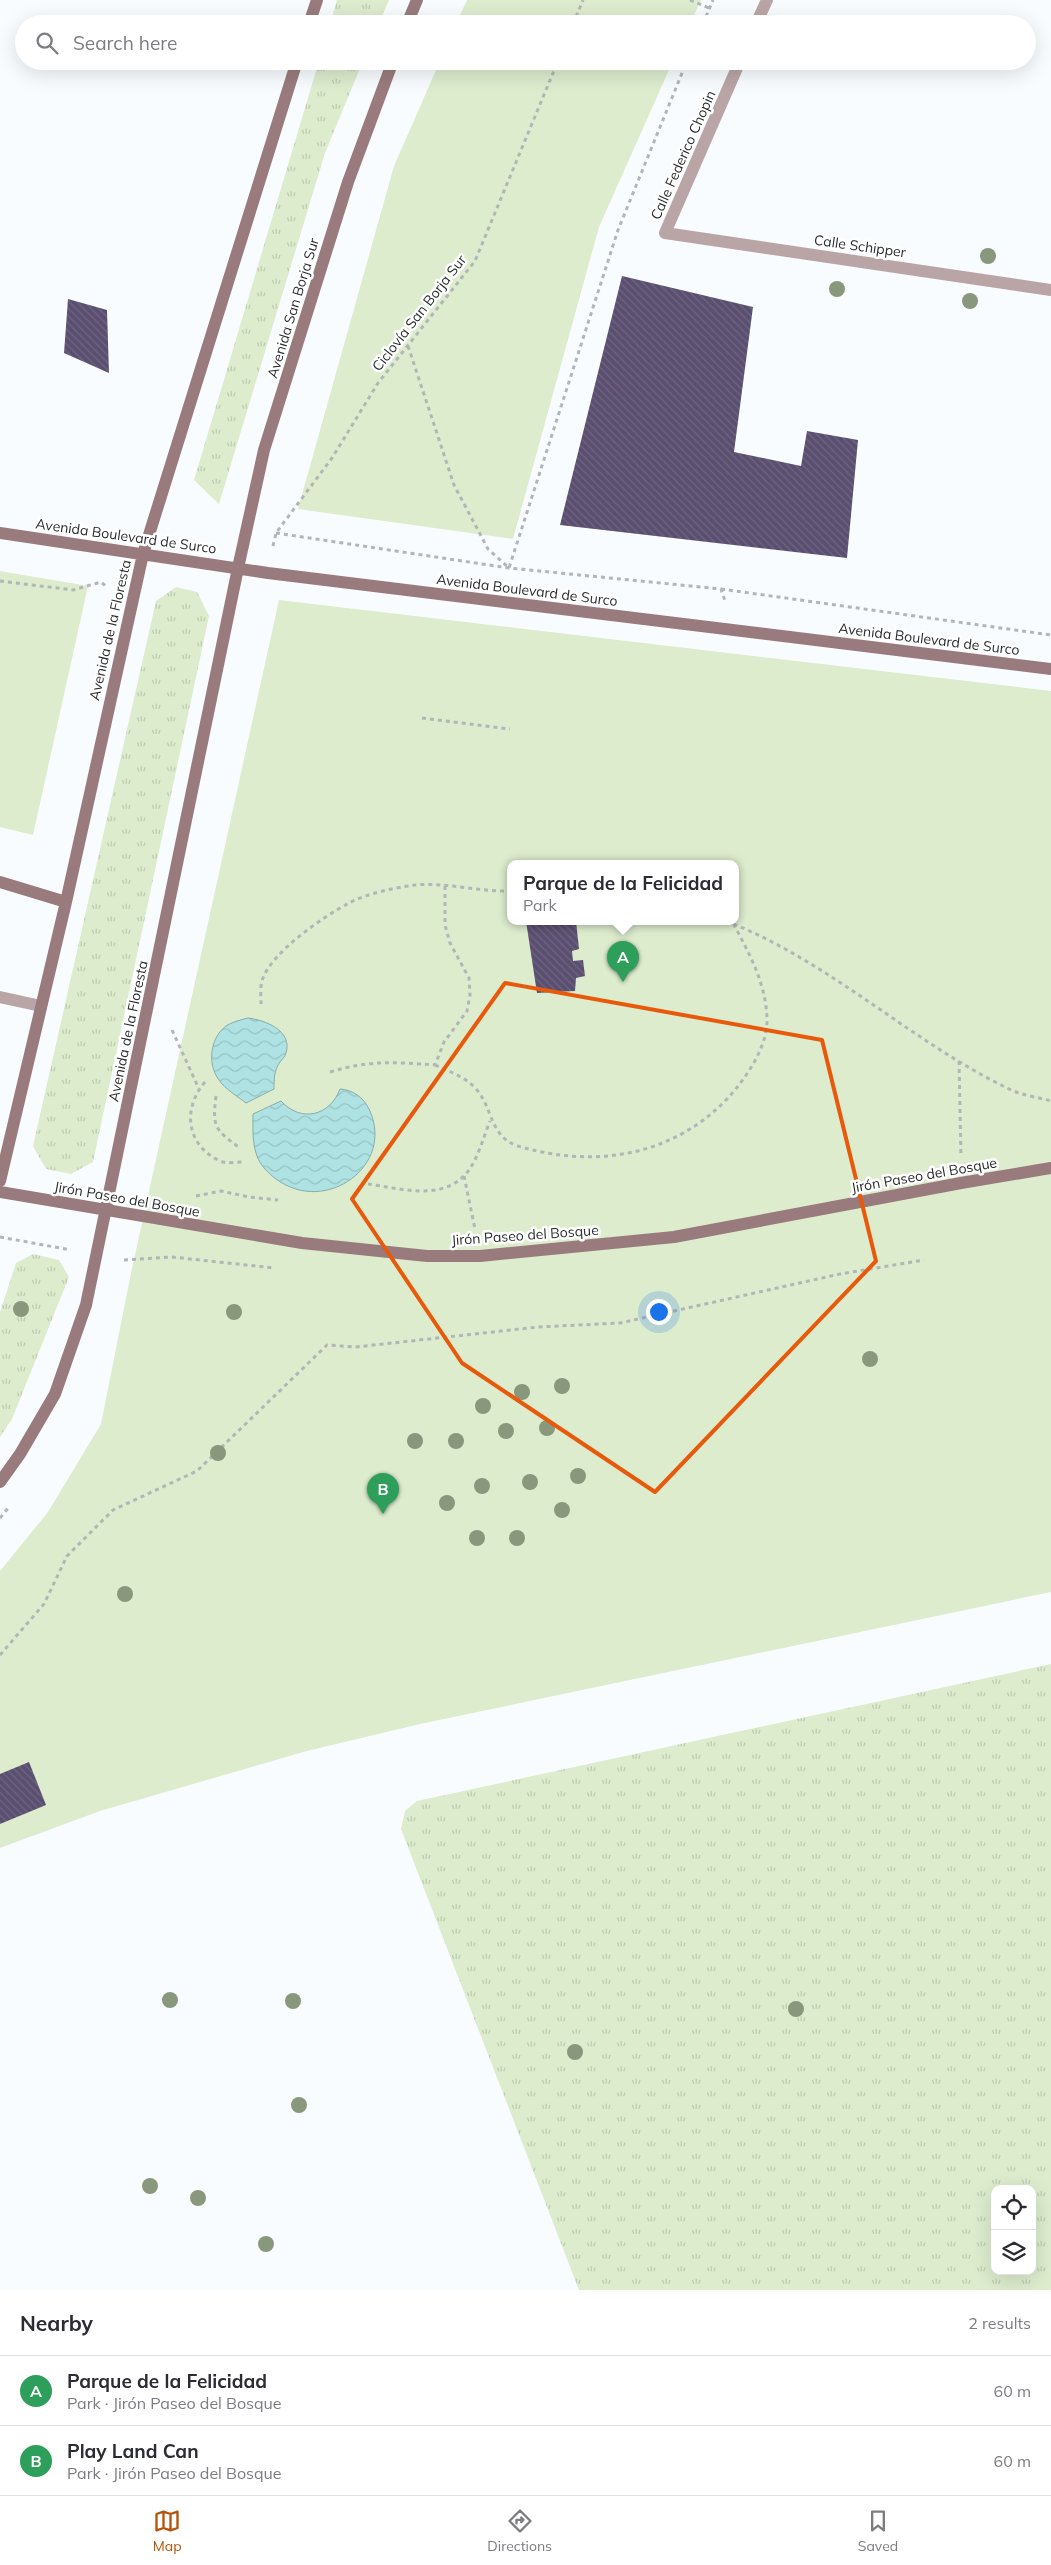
<!DOCTYPE html>
<meta charset="utf-8">
<style>
body{margin:0;font-family:Mulish,sans-serif;background:#f2f2f3;color:#2b2b33}
.controls{position:absolute;right:15px;bottom:15px;display:grid;overflow:hidden;border-radius:10px;box-shadow:0 5px 20px #0002}
.controls button{width:45px;height:45px;display:grid;place-items:center;padding:0;border:0;border-bottom:1px solid #e1e1e2;background:#fff;color:#2b2b33;font:25px sans-serif}
.you{position:absolute;left:658px;top:1311px;width:18px;height:18px;margin:-12px;border:4px solid #fff;border-radius:50%;background:#1a73e8;box-shadow:0 0 0 8px #1a73e833}
.badge{display:grid;place-items:center;width:32px;height:32px;border-radius:50%;background:#b45309;color:#fff;font-size:16px;font-weight:700}
.pin{position:absolute;translate:-50% -41px;filter:drop-shadow(0 1px 2px #0008)}
.pin::after{content:'';position:absolute;top:26px;width:18px;height:15px;background:inherit;clip-path:polygon(0 0,100% 0,50% 100%)}
.popup{position:absolute;left:507px;top:860px;width:232px;height:65px;box-sizing:border-box;display:grid;place-content:center;border-radius:10px;background:#fff;filter:drop-shadow(0 1px 4px #0005);font-size:16px;white-space:nowrap;color:#7c7c81}
.popup b{font-size:19px;color:#2b2b33}
.popup::after{content:'';position:absolute;left:50%;top:100%;margin-left:-10px;border:10px solid transparent;border-top-color:#fff}
.list{margin:0;padding:0;list-style:none}
h2{display:flex;justify-content:space-between;align-items:center;height:65px;margin:0;padding:0 20px;font-size:21px}
h2 small{font-size:16px;font-weight:400;color:#7c7c81}
.list li{display:grid;grid-template-columns:32px 1fr auto;gap:15px;align-items:center;box-sizing:border-box;height:70px;padding:0 20px;border-top:1px solid #e1e1e2}
.list b{display:block;font-size:19px;white-space:nowrap}
.list p{margin:0;font-size:16px;white-space:nowrap;color:#7c7c81}
.list em{font-size:16px;font-style:normal;color:#7c7c81}
.icon{flex:none;width:28px;height:28px;fill:none;stroke:currentColor;stroke-width:2;stroke-linecap:round;stroke-linejoin:round}
.map{position:relative;flex:none;width:1051px;height:2290px;overflow:hidden}
.search{position:absolute;background:#fff;box-shadow:0 5px 20px #0002;left:15px;right:15px;top:15px;height:55px;display:flex;align-items:center;gap:12px;box-sizing:border-box;padding:0 18px;border-radius:28px;color:#7c7c81;font-size:19px}
.sheet{height:205px;background:#fff}
nav{display:flex;justify-content:space-around;align-items:center;box-sizing:border-box;height:70px;border-top:1px solid #e1e1e2;background:#fff;font-size:14px;color:#7c7c81}
nav a{display:grid;justify-items:center;gap:2px}
nav .on{color:#b45309}
.map>svg:first-child{display:block}
</style>
<div class="map">
<svg width="1051" height="2290" viewBox="0 0 1051 2290">
<defs>
<pattern id="grass-tufts" width="24" height="20" patternUnits="userSpaceOnUse" patternTransform="scale(1.25)"><rect width="24" height="20" fill="#dceccd"/><path d="M3 7l-1-3M5 7V3M7 7l1-3M15 17l-1-3M17 17v-4M19 17l1-3" fill="none" stroke="#bdcbb0"/></pattern>
<pattern id="water-waves" width="16" height="10" patternUnits="userSpaceOnUse" patternTransform="scale(1.25)"><rect width="16" height="10" fill="#afe3e3"/><path d="M0 5q4-4 8 0t8 0" fill="none" stroke="#97c3c3"/></pattern>
<pattern id="building-back-hatch" width="6" height="6" patternUnits="userSpaceOnUse" patternTransform="scale(1.25)"><rect width="6" height="6" fill="#5a4f70"/><path d="M-1 5l2 2M0 0l6 6M5-1l2 2" fill="none" stroke="#6e6680"/></pattern>
</defs>
<rect width="100%" height="100%" fill="#f9fcfe"/>
<path fill="url(#grass-tufts)" fill-rule="evenodd" d="M 337,0 L 389,0 L 379,24 L 330,24 Z
M 319,61 L 363,61 L 325,153 L 219,504 L 194,480 Z
M 176,587 L 197,592 L 209,616 L 93,1162 L 71,1174 L 46,1169 L 33,1146 L 156,601 Z
M 33,1254 L 59,1260 L 69,1277 L 12,1419 L 0,1437 L 0,1312 L 16,1263 Z
M 1051,1664 L 1051,2290 L 579,2290 L 401,1829 L 405,1811 L 417,1801 ZM 995,2189 L 1032,2189 L 1032,2271 L 995,2271 Z"/>
<path fill="#dceccd" fill-rule="evenodd" d="M 467,0 L 701,0 L 690,24 L 456,24 Z
M 440,61 L 673,61 L 599,227 L 513,539 L 298,509 L 394,166 Z
M 0,571 L 88,586 L 33,835 L 0,827 Z
M 279,600 L 1051,691 L 1051,1592 L 420,1724 L 307,1751 L 100,1811 L 0,1848 L 0,1571 L 48,1512 L 101,1424 L 131,1273 ZM 510,863 L 736,863 L 736,921 L 510,921 Z"/>
<path fill="url(#water-waves)" stroke="#87acad" d="M 248,1018 C 264,1020 293,1030 286,1053 C 285,1057 282,1059 280,1062 C 274,1070 274,1080 274,1089 L 246,1103 C 237,1096 225,1089 219,1080 C 207,1064 210,1038 226,1026 C 232,1022 240,1020 248,1018 Z
M 340,1089 C 353,1090 363,1097 369,1109 C 396,1165 326,1216 276,1179 C 269,1174 260,1165 257,1156 C 252,1143 253,1128 253,1114 L 281,1101 C 301,1123 330,1116 340,1089 Z"/>
<path fill="url(#building-back-hatch)" d="M 622,276 L 753,307 L 734,452 L 801,466 L 807,431 L 858,440 L 847,558 L 560,525 Z
M 68,299 L 107,310 L 109,373 L 64,353 Z
M 526,921 L 576,921 L 579,949 L 572,951 L 573,961 L 583,960 L 585,976 L 576,978 L 575,991 L 537,993 Z
M 29,1762 L 46,1805 L 0,1824 L 0,1774 Z"/>
<g fill="none" stroke-linecap="round" stroke-linejoin="round">
<path stroke="#b3b6b8" stroke-width="3" stroke-dasharray="4 4" stroke-linecap="butt" d="M 690,0 L 709,8
M 573,24 L 583,0
M 703,24 L 713,0
M 408,346 L 454,485 L 488,549 L 509,568 L 618,230 L 687,61
M 276,533 L 509,568 L 721,589 L 725,601
M 273,546 L 276,533 L 332,458 L 378,383 L 475,261 L 558,61
M 0,581 L 73,590 L 101,582 L 108,588
M 721,589 L 1051,635
M 422,718 L 510,729
M 726,921 C 829,961 909,1040 1007,1088 C 1020,1095 1037,1097 1051,1101
M 261,1004 C 261,997 260,988 262,981 C 269,954 324,916 349,903 C 369,893 393,888 415,885 C 447,882 479,892 510,891
M 172,1030 L 199,1089
M 959,1061 L 961,1157
M 435,1065 C 450,1072 466,1077 477,1090 C 493,1109 490,1137 518,1146 C 598,1170 680,1155 735,1090 C 750,1071 766,1047 767,1022 C 767,985 750,955 733,923
M 330,1072 C 369,1060 394,1062 435,1065 L 444,1042 L 467,1011 L 470,995 L 469,978 L 450,943 L 445,925 L 445,885
M 205,1082 C 182,1109 186,1145 220,1161 C 226,1164 236,1162 243,1162
M 216,1096 C 212,1127 215,1130 240,1148
M 464,1176 L 475,1229
M 368,1184 C 398,1188 439,1201 464,1176 C 477,1163 483,1138 490,1121
M 196,1196 L 221,1191 L 249,1197 L 278,1200
M 0,1237 L 71,1250
M 124,1260 L 172,1257 L 274,1268
M 0,1518 L 9,1507
M 0,1655 L 44,1604 L 67,1556 L 113,1510 L 197,1471 L 327,1345 L 356,1347 L 538,1327 L 620,1323 L 840,1274 L 924,1260"/>
<path stroke="#baa5a6" stroke-width="12" d="M 0,997 L 41,1006"/>
<path stroke="#baa5a6" stroke-width="12" d="M 756,24 L 767,0
M 740,61 L 665,233 L 1051,290"/>
<path stroke="#997b7d" stroke-width="12" d="M 309,24 L 317,0
M 407,24 L 417,0
M 0,533 L 268,573 L 1051,669
M 0,882 L 66,902
M 0,1181 L 66,902 L 143,554 L 297,61
M 0,1192 L 302,1243 L 427,1256 L 480,1256 L 674,1237 L 961,1183 L 1051,1168
M 0,1482 L 20,1454 L 55,1394 L 86,1305 L 238,568 L 264,450 L 348,182 L 393,61"/>
</g>
<g fill="#89987c">
<circle cx="988" cy="256" r="8"/>
<circle cx="837" cy="289" r="8"/>
<circle cx="970" cy="301" r="8"/>
<circle cx="21" cy="1309" r="8"/>
<circle cx="234" cy="1312" r="8"/>
<circle cx="870" cy="1359" r="8"/>
<circle cx="562" cy="1386" r="8"/>
<circle cx="522" cy="1392" r="8"/>
<circle cx="483" cy="1406" r="8"/>
<circle cx="547" cy="1428" r="8"/>
<circle cx="506" cy="1431" r="8"/>
<circle cx="415" cy="1441" r="8"/>
<circle cx="456" cy="1441" r="8"/>
<circle cx="218" cy="1453" r="8"/>
<circle cx="578" cy="1476" r="8"/>
<circle cx="530" cy="1482" r="8"/>
<circle cx="482" cy="1486" r="8"/>
<circle cx="447" cy="1503" r="8"/>
<circle cx="562" cy="1510" r="8"/>
<circle cx="477" cy="1538" r="8"/>
<circle cx="517" cy="1538" r="8"/>
<circle cx="125" cy="1594" r="8"/>
<circle cx="170" cy="2000" r="8"/>
<circle cx="293" cy="2001" r="8"/>
<circle cx="796" cy="2009" r="8"/>
<circle cx="575" cy="2052" r="8"/>
<circle cx="299" cy="2105" r="8"/>
<circle cx="150" cy="2186" r="8"/>
<circle cx="198" cy="2198" r="8"/>
<circle cx="266" cy="2244" r="8"/>
</g>
<path fill="none" stroke="#e8590c" stroke-width="4" stroke-linejoin="round" d="M 505,983 L 822,1040 L 876,1261 L 655,1492 L 462,1363 L 352,1199 Z"/>
<g text-anchor="middle" stroke-width="5" stroke-linejoin="round" paint-order="stroke">
<g font-size="14" fill="#2a2c2e" stroke="#fff">
<text transform="translate(683 155) rotate(-66)" y="5">Calle Federico Chopin</text>
<text transform="translate(860 246) rotate(8)" y="5">Calle Schipper</text>
<text transform="translate(293 308) rotate(-73)" y="5">Avenida San Borja Sur</text>
<text transform="translate(419 313) rotate(-52)" y="5">Ciclovía San Borja Sur</text>
<text transform="translate(126 536) rotate(8)" y="5">Avenida Boulevard de Surco</text>
<text transform="translate(527 590) rotate(7)" y="5">Avenida Boulevard de Surco</text>
<text transform="translate(110 630) rotate(-77)" y="5">Avenida de la Floresta</text>
<text transform="translate(929 639) rotate(7)" y="5">Avenida Boulevard de Surco</text>
<text transform="translate(128 1031) rotate(-78)" y="5">Avenida de la Floresta</text>
<text transform="translate(924 1175) rotate(-10)" y="5">Jirón Paseo del Bosque</text>
<text transform="translate(127 1199) rotate(10)" y="5">Jirón Paseo del Bosque</text>
<text transform="translate(525 1235) rotate(-4)" y="5">Jirón Paseo del Bosque</text>
</g>
</g>
</svg>
<div class="controls">
<button><svg class="icon" aria-label="locate" viewBox="0 0 24 24"><circle cx="12" cy="12" r="6"/><path d="M12 2v4M12 18v4M2 12h4M18 12h4"/></svg></button>
<button><svg class="icon" aria-label="layers" viewBox="0 0 24 24"><path d="M12 4l9 5-9 5-9-5zM3 14l9 5 9-5"/></svg></button>
</div>
<div class="you"></div>
<div class="pin badge" style="left:623px;top:982px;background:#2e9e5b">A</div>
<div class="popup"><b>Parque de la Felicidad</b>Park</div>
<div class="pin badge" style="left:383px;top:1514px;background:#2e9e5b">B</div>
<div class="search"><svg class="icon" aria-label="search" viewBox="0 0 24 24"><circle cx="10" cy="10" r="6"/><path d="M15 15l6 6"/></svg>Search here</div>
</div>
<section class="sheet">
<h2>Nearby<small>2 results</small></h2>
<ul class="list">
<li><span class="badge" style="background:#2e9e5b">A</span><div><b>Parque de la Felicidad</b><p>Park · Jirón Paseo del Bosque</p></div><em>60 m</em></li>
<li><span class="badge" style="background:#2e9e5b">B</span><div><b>Play Land Can</b><p>Park · Jirón Paseo del Bosque</p></div><em>60 m</em></li>
</ul>
</section>
<nav>
<a class="on"><svg class="icon" aria-label="map" viewBox="0 0 24 24"><path d="M3 6l6-2 6 2 6-2v14l-6 2-6-2-6 2zM9 4v14M15 6v14"/></svg>Map</a>
<a><svg class="icon" aria-label="directions" viewBox="0 0 24 24"><path d="M12 3l9 9-9 9-9-9zM9 14v-3h6M13 9l2 2-2 2"/></svg>Directions</a>
<a><svg class="icon" aria-label="saved" viewBox="0 0 24 24"><path d="M7 4h10v16l-5-4-5 4z"/></svg>Saved</a>
</nav>
